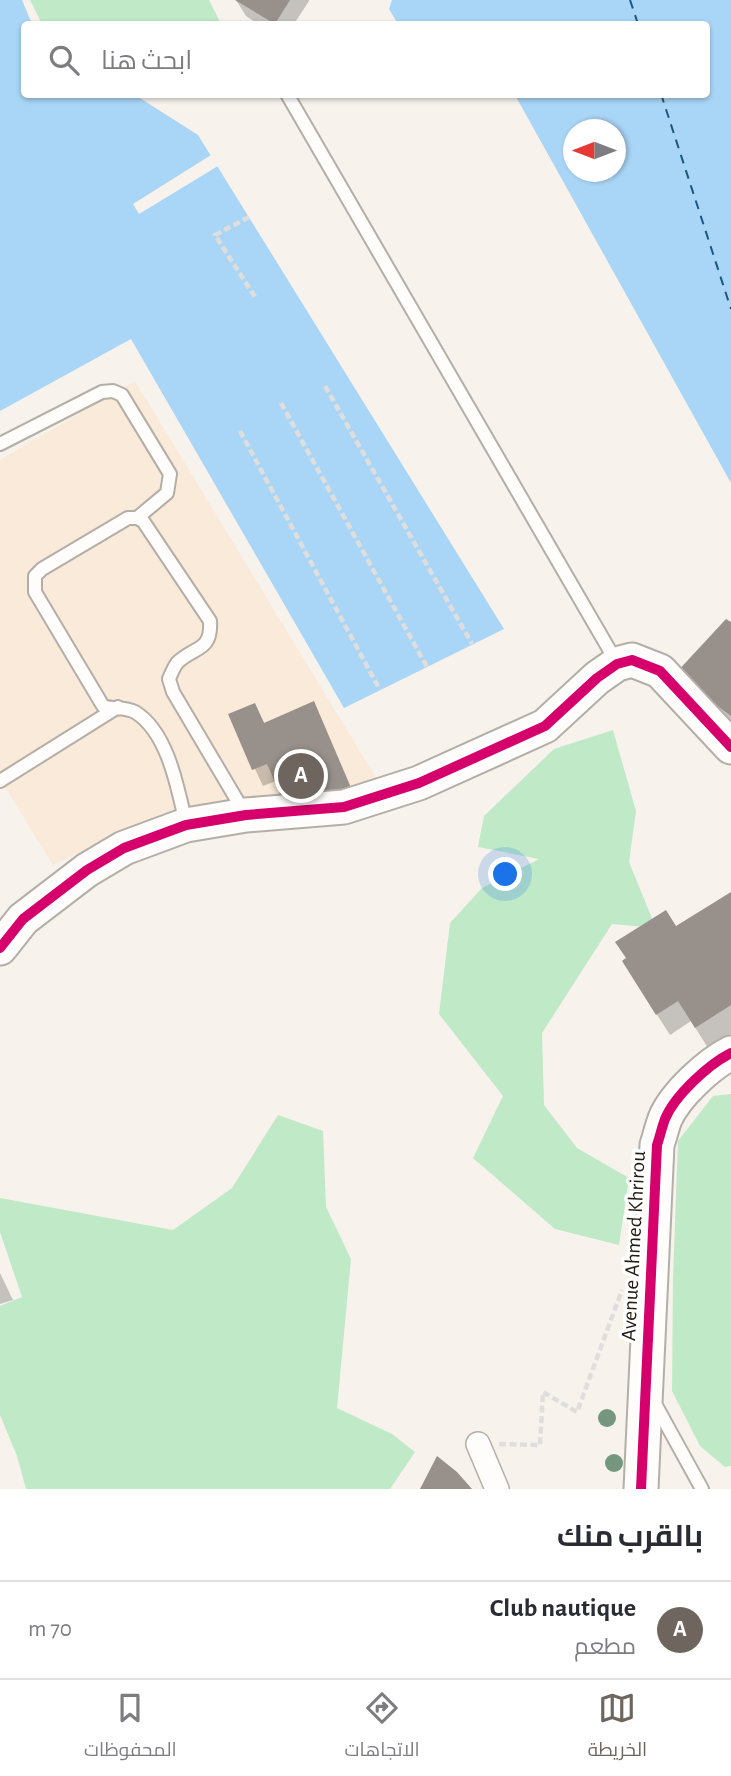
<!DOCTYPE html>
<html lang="ar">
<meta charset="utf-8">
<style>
body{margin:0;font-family:"Alegreya Sans",Cairo,sans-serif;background:#f7f7f7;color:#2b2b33;direction:rtl}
.compass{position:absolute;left:563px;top:119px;width:63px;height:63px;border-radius:50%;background:#fff;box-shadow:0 2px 5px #0004;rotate:270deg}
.you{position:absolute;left:506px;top:875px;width:24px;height:24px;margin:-18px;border:5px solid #fff;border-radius:50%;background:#1a73e8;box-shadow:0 0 0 10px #1a73e833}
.badge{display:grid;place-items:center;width:46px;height:46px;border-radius:50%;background:#6e665e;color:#fff;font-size:23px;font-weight:700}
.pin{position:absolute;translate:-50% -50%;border:4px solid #fff;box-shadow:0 2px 7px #0006}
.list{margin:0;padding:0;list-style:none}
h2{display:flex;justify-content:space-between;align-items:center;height:91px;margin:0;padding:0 28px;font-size:30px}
h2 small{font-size:23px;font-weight:400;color:#7c7c81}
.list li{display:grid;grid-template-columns:46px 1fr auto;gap:21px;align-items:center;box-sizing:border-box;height:98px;padding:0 28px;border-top:2px solid #e1e1e2}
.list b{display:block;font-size:26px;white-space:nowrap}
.list p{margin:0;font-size:23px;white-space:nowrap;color:#7c7c81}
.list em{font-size:23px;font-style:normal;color:#7c7c81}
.icon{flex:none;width:38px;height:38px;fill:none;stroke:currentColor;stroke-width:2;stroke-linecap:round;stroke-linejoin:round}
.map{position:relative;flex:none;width:731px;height:1489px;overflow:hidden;direction:ltr}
.search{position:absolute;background:#fff;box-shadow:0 2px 5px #0004;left:21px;right:21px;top:21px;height:77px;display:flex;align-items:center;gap:18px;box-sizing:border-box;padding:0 24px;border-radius:7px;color:#7c7c81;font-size:26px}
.sheet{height:189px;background:#fff}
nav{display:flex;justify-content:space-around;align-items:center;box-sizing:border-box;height:98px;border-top:2px solid #e1e1e2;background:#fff;font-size:19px;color:#7c7c81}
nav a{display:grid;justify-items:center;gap:4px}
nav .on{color:#6e665e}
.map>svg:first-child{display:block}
</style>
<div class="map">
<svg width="731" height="1489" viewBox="0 0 731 1489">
<rect width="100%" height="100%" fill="#f7f2ec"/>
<path fill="#faead9" d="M 135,381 L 378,781 L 174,809 L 53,865 L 0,779 L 0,460 Z"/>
<path fill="#c0e9c7" d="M 30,0 L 209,0 L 221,24 L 42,24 Z
M 613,730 L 636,811 L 629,862 L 656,928 L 612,924 L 542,1033 L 544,1105 L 577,1148 L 629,1178 L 619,1245 L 555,1229 L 473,1158 L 503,1096 L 439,1014 L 450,923 L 482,888 L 539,859 L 478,847 L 484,816 L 554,749 Z
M 731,1094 L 731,1466 L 725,1467 L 700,1446 L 672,1391 L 673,1278 L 678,1141 L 713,1096 Z
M 278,1115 L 323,1131 L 326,1207 L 351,1259 L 337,1408 L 392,1434 L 415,1452 L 390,1489 L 26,1489 L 17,1456 L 0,1415 L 0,1306 L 22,1297 L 0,1232 L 0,1198 L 173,1230 L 232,1188 Z"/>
<path fill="#a9d5f6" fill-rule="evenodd" d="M 0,0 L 22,0 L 32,24 L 24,24 L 24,94 L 135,95 L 198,135 L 504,629 L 344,708 L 131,339 L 0,411 Z
M 392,0 L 731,0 L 731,483 L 515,95 L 706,94 L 706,24 L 398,24 L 389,9 ZM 574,130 L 616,130 L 616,172 L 574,172 Z"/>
<path fill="#f7f2ec" d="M 211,155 L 218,166 L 139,214 L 133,204 Z"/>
<path fill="#0003" d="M 236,0 L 309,0 L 309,1 L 294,24 L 258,24 L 246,16 Z
M 731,624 L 731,727 L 689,695 Z
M 313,703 L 322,720 L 358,803 L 291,811 L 276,781 L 263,786 L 230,715 L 254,705 L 265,724 Z
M 731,894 L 731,1034 L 708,1048 L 691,1021 L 670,1035 L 636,982 L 676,929 Z
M 0,1273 L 13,1300 L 0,1304 Z"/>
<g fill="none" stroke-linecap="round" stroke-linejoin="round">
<path stroke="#1b5881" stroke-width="2" stroke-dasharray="9 7" stroke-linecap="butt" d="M 630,0 L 638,24
M 661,94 L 731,309"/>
</g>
<path fill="#98918b" d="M 235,0 L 290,0 L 275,24 Z
M 726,619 L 731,622 L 731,716 L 675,674 Z
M 314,701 L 350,786 L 325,797 L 318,780 L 281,796 L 267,764 L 252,770 L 228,714 L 255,703 L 264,723 Z
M 731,892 L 731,1005 L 695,1028 L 678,1001 L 656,1015 L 622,961 L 626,958 L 615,942 L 666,910 L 676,926 Z
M 437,1456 L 457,1472 L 472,1489 L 420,1489 Z"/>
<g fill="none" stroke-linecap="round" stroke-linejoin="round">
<defs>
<path id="lane" d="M 287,94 L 617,663
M 0,444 L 102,392 L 113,391 L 122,395 L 170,474 L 167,493 L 137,518
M 0,781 L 118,707
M 186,824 C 178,789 168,732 135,712 C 124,706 113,710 103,706 L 35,592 L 35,576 L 42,569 L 128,518 L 137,518 L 143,521 L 210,621 C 212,652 194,646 177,663 C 174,667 171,674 169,679 L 173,692 L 244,812
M 654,1402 L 702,1489"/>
<path id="street" d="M 478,1444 L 497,1489"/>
<path id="secondary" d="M 0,948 L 23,919 L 87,870 L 124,848 L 186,825 L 246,815 L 344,807 L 419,783 L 545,726 L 597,678 L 617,664 L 632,660 L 660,671 L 731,747
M 641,1489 L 657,1145 C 660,1136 662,1127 665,1119 C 675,1095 709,1064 731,1053"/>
</defs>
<use href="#lane" stroke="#b4aea7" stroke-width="16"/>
<use href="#street" stroke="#b4aea7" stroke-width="26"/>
<use href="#secondary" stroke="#b4aea7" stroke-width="37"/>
<path stroke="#e0dedd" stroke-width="4.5" stroke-dasharray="7 3.5" stroke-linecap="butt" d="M 249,217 L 215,235 L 255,297
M 325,386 L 472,644
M 281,403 L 427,667
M 240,431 L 380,690
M 499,1444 L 540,1445 L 543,1392 L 577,1412 L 622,1290"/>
<use href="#lane" stroke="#fefdfc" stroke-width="12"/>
<use href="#street" stroke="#fefdfc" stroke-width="23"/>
<use href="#secondary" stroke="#fefdfc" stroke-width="33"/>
<defs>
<path id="cycleway" d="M 0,948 L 23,919 L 87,870 L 124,848 L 186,825 L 246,815 L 344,807 L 419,783 L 545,726 L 597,678 L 617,664 L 632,660 L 660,671 L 731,747
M 641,1489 L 657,1145 C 660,1136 662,1127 665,1119 C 675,1095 709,1064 731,1053"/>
</defs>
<use href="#cycleway" stroke="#fff" stroke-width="15"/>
<use href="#cycleway" stroke="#d6006c" stroke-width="10"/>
</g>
<g fill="#75977f">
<circle cx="607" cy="1418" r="9"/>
<circle cx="614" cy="1463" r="9"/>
</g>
<g text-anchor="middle" stroke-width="7" stroke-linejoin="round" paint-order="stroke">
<g font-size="21" fill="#241b12" stroke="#fff">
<text transform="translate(633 1246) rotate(-87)" y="7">Avenue Ahmed Khrirou</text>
</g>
</g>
</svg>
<svg class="compass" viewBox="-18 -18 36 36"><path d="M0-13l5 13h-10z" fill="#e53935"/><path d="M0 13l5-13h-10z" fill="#7c7c81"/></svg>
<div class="you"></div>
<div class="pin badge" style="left:301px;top:776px">A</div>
<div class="search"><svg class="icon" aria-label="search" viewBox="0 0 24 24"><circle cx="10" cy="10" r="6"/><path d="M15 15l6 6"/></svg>ابحث هنا</div>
</div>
<section class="sheet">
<h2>بالقرب منك<small></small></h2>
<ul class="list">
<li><span class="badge">A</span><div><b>Club nautique</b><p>مطعم</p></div><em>70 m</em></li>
</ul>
</section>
<nav>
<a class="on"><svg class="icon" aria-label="map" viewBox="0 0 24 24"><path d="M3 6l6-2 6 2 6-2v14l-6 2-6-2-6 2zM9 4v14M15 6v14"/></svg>الخريطة</a>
<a><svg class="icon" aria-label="directions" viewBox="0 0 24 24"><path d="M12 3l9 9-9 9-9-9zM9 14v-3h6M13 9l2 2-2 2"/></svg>الاتجاهات</a>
<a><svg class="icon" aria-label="saved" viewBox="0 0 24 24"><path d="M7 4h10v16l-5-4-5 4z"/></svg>المحفوظات</a>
</nav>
